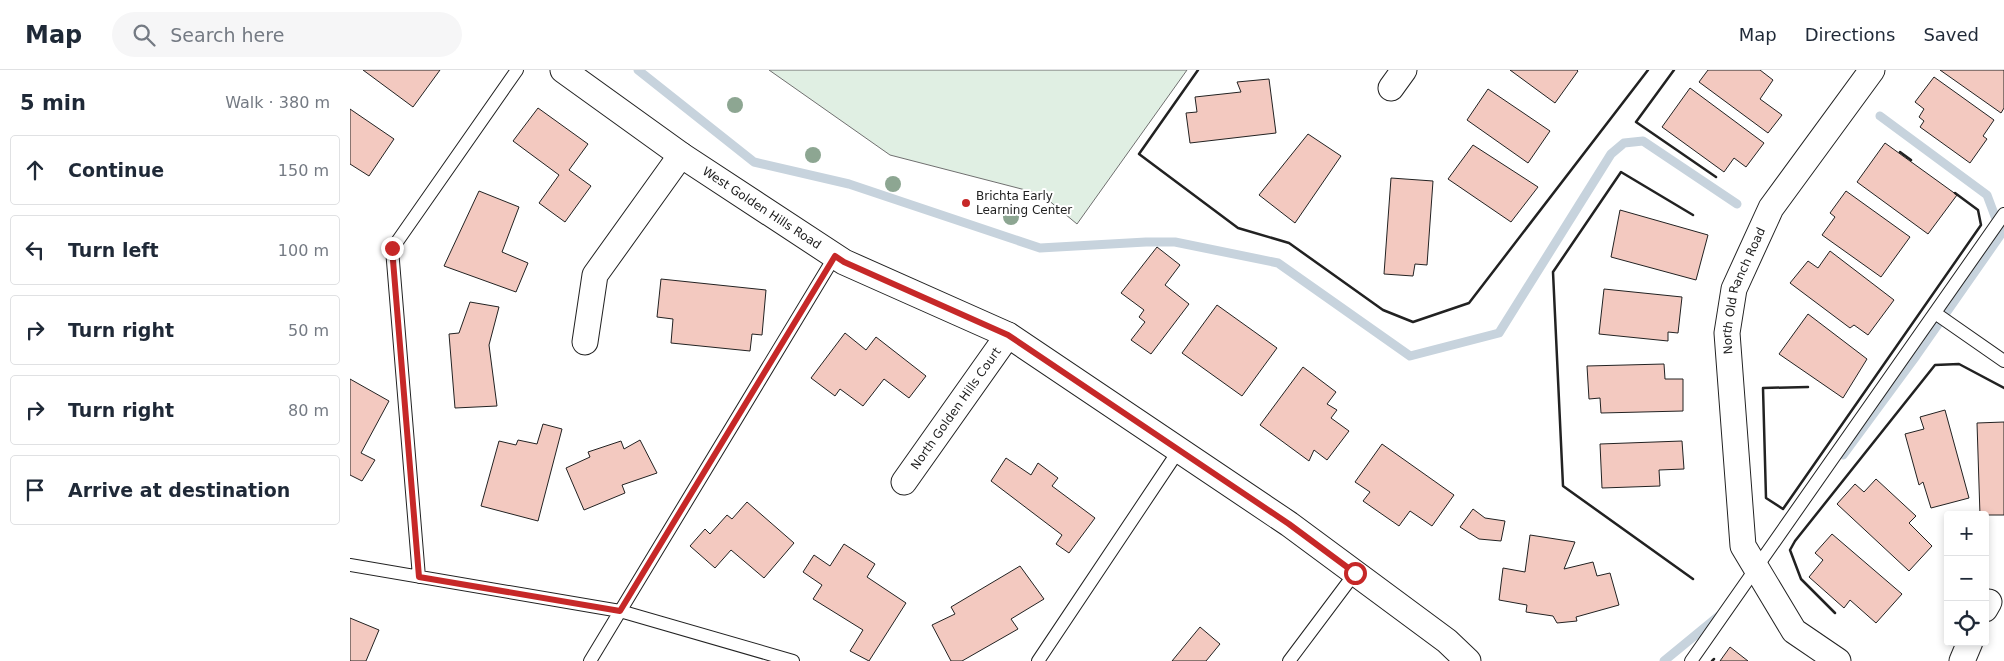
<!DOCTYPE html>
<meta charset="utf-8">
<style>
body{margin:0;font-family:"DejaVu Sans",sans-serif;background:#f6f6f7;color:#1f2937}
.controls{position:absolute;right:15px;bottom:15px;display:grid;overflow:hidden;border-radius:5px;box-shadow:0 2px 8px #0003}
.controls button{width:45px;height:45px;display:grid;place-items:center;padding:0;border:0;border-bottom:1px solid #e0e1e3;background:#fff;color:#1f2937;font:25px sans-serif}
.stop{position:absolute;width:15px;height:15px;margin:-11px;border:4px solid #c62828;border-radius:50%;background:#fff}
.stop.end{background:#c62828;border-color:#fff;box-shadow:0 1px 5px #0008}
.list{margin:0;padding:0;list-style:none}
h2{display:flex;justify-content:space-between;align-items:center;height:65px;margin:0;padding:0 20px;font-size:21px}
h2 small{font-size:16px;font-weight:400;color:#747a83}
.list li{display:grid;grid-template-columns:32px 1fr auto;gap:15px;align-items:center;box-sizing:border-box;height:70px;margin:0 10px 10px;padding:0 10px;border:1px solid #e0e1e3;border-radius:5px}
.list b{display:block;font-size:19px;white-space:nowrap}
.list em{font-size:16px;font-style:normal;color:#747a83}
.icon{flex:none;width:28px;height:28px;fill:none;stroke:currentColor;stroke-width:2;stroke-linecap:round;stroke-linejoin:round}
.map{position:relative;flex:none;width:1654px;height:591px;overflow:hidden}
header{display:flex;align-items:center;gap:30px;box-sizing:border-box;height:70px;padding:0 25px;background:#fff;border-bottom:1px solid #e0e1e3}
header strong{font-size:24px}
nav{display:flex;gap:28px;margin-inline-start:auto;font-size:18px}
.search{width:350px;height:45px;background:#f6f6f7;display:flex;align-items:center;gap:12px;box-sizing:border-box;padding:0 18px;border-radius:28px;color:#747a83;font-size:19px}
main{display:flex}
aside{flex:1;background:#fff}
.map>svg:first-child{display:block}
</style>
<header>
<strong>Map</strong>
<div class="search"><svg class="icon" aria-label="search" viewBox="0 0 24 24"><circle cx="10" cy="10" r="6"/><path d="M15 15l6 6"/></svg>Search here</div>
<nav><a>Map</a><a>Directions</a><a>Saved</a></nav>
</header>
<main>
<aside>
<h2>5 min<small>Walk · 380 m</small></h2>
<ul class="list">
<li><svg class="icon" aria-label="ahead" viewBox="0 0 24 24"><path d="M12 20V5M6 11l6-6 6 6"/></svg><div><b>Continue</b></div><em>150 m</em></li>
<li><svg class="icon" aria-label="left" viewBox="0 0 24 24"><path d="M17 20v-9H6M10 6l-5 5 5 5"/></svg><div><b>Turn left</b></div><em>100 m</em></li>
<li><svg class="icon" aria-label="right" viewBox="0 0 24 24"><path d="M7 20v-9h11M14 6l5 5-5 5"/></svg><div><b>Turn right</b></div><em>50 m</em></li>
<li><svg class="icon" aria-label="right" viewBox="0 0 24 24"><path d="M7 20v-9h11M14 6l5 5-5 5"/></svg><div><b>Turn right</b></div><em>80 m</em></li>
<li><svg class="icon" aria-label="arrive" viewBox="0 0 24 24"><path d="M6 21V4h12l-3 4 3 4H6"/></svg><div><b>Arrive at destination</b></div></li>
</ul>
</aside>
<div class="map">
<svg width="1654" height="591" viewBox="0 0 1654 591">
<rect width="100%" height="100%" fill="#fff"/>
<path fill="#e0efe3" stroke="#6f6f6f" d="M 419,0 L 837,0 L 727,154 L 691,124 L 540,85 Z"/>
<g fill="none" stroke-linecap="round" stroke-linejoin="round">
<path stroke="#c7d3dd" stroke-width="9" d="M 288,0 L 404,92 L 499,114 L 690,178 L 796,172 L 825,172 L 928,193 L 1060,286 L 1149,263 L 1261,84 L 1274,73 L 1293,71 L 1387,134
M 1530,46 L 1637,125 L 1649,157
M 1493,385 L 1566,286 L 1654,160
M 1314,591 L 1370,545"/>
</g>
<path fill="#f3c9c0" stroke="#222" d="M 13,0 L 90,0 L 63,37 Z
M 1160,0 L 1227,0 L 1228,1 L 1205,33 Z
M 1358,0 L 1410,0 L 1423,10 L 1410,29 L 1432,45 L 1418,63 L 1349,12 Z
M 1590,0 L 1654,0 L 1654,38 L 1651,43 Z
M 1584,7 L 1644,50 L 1633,66 L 1637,69 L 1620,93 L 1570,57 L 1574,51 L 1569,47 L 1574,39 L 1565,32 Z
M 919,9 L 926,63 L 840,73 L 836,43 L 847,42 L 845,27 L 891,22 L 887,12 Z
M 1340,18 L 1414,73 L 1396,97 L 1384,88 L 1374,102 L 1312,57 Z
M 1138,19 L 1200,61 L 1178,93 L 1117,50 Z
M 188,38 L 238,74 L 219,100 L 241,116 L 215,152 L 189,133 L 209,105 L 163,71 Z
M 0,39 L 44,69 L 19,106 L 0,94 Z
M 958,64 L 991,86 L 945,153 L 909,125 Z
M 1535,73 L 1607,125 L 1578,164 L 1507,112 Z
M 1123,75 L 1188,117 L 1161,152 L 1098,109 Z
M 1041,108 L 1083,111 L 1077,195 L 1065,194 L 1063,206 L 1034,204 Z
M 129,121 L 169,137 L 152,182 L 178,193 L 166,222 L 94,196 Z
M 1496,121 L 1560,167 L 1531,207 L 1472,165 L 1485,147 L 1480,143 Z
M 1270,140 L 1358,165 L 1346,210 L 1261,187 Z
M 807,177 L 830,195 L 815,215 L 839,234 L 801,284 L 781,270 L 795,252 L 789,247 L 794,240 L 771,223 Z
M 1480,181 L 1544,230 L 1518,265 L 1504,255 L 1500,258 L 1440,213 L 1458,191 L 1468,198 Z
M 311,209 L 416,220 L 412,265 L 402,264 L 400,281 L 321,273 L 323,249 L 307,247 Z
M 1254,219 L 1332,227 L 1328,263 L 1318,262 L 1318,271 L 1249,264 Z
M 120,232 L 149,237 L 139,275 L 147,336 L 105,338 L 99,264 L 109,263 Z
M 867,235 L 927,278 L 892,326 L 832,283 Z
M 1458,244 L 1517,289 L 1493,328 L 1429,284 Z
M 495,263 L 516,280 L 526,267 L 576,306 L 559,328 L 534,309 L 513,336 L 490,319 L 485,326 L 461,308 Z
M 1314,294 L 1315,309 L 1333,309 L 1333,341 L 1251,343 L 1250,328 L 1239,329 L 1237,296 Z
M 953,297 L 986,322 L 977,334 L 987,340 L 981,348 L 999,361 L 977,390 L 964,380 L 959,391 L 910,355 Z
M 0,309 L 39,331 L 11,383 L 25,390 L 12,411 L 0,405 Z
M 1595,340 L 1619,428 L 1581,438 L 1573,412 L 1569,415 L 1555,364 L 1574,359 L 1570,347 Z
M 1654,352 L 1654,445 L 1630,445 L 1627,353 Z
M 193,354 L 212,359 L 188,451 L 131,436 L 149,371 L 166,375 L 168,370 L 187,374 Z
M 290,370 L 307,403 L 272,415 L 275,423 L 234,440 L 216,398 L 240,387 L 238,382 L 271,371 L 274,379 Z
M 1332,371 L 1334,399 L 1309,400 L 1310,416 L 1252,418 L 1250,374 Z
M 1032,374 L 1104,425 L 1082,456 L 1060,441 L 1049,456 L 1013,431 L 1020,422 L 1005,412 Z
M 656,388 L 681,405 L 688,393 L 708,408 L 702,416 L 745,448 L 719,483 L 706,474 L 712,465 L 641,411 Z
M 1526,409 L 1566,446 L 1559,453 L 1582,476 L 1559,501 L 1487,434 L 1505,414 L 1514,422 Z
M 397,432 L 444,473 L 414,508 L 381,480 L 365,498 L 340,476 L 355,459 L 360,464 L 377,445 L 382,449 Z
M 1123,439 L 1135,448 L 1155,451 L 1151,471 L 1129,469 L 1110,457 Z
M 1482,464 L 1552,524 L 1526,553 L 1500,530 L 1494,538 L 1459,507 L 1473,490 L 1465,483 Z
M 1180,465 L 1225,472 L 1214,499 L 1243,492 L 1247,506 L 1260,503 L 1269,535 L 1226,547 L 1227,551 L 1207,553 L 1203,546 L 1176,542 L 1177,535 L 1149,530 L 1153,498 L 1175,502 Z
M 494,474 L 525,494 L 517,507 L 556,533 L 519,591 L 500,581 L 513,560 L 463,529 L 472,515 L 453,502 L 464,485 L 480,496 Z
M 670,496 L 694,529 L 661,549 L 668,559 L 612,591 L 601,591 L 582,555 L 605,544 L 601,537 Z
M 0,548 L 29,560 L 16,591 L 0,591 Z
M 850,557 L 870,574 L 856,591 L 822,591 Z
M 1380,577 L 1398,591 L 1370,591 Z"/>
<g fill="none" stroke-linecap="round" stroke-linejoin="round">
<defs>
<path id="lane" d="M 1585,243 L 1654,291
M 0,495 L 270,541 L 443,591
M 69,507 L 42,179 L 167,0
M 240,591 L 485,186
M 688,591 L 829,380
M 939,591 L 1005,503
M 1341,591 L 1654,144"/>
<g id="street">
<path id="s1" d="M 213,0 L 331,85 L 494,192 L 658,265 L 939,454 L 1097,571 L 1118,591"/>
<path d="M 1041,18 L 1054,0"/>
<path d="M 235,272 L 245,205 L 331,85"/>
<path id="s2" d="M 554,412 L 658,265"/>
<path d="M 1635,539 L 1639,532"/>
<path id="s3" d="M 1488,591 L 1444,561 L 1393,476 L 1377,263 L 1384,219 L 1421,138 L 1522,0"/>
<path d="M 1612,591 L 1620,572"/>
</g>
</defs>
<use href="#lane" stroke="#222" stroke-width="14"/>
<use href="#street" stroke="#222" stroke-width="27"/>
<use href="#lane" stroke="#fff" stroke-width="12"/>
<use href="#street" stroke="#fff" stroke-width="25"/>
<path stroke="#222" stroke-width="2.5" d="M 848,0 L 789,84 L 888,158 L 939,173 L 1033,240 L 1063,252 L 1119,233 L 1298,0
M 1324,0 L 1286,52 L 1366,107
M 1550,82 L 1561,90
M 1343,145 L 1271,102 L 1203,202 L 1213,416 L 1343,509
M 1458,317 L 1413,318 L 1416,428 L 1433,439 L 1631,155 L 1628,140 L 1605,123
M 1485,543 L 1451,509 L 1440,480 L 1445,471 L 1585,295 L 1609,294 L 1654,318
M 1362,591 L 1364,589"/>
</g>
<g fill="#8da692">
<circle cx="385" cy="35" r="8"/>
<circle cx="463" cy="85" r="8"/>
<circle cx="543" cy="114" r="8"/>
<circle cx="661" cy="147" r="8"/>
</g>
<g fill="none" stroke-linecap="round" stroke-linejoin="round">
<path stroke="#c62828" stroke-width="6" d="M 42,178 L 69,507 L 270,541 L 485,186 L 494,192 L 658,265 L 939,454 L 1005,503"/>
</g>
<circle fill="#c62828" stroke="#fff" stroke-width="2" cx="616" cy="133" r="5"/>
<g text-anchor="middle" stroke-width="4" stroke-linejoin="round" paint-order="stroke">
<g font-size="12" fill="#222" stroke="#fff" text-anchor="start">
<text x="626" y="130">Brichta Early<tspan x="626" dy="14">Learning Center</tspan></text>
</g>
<g font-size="12" fill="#222" stroke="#fff">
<text dy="4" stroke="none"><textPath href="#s1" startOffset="242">West Golden Hills Road</textPath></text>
<text dy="4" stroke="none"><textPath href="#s3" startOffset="411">North Old Ranch Road</textPath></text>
<text dy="4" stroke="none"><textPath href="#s2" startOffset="90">North Golden Hills Court</textPath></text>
</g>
</g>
</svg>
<div class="controls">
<button>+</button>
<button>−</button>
<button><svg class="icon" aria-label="locate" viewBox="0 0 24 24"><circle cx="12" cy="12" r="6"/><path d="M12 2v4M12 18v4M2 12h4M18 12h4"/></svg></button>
</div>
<div class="stop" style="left:1005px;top:503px"></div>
<div class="stop end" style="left:42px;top:178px"></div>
</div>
</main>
